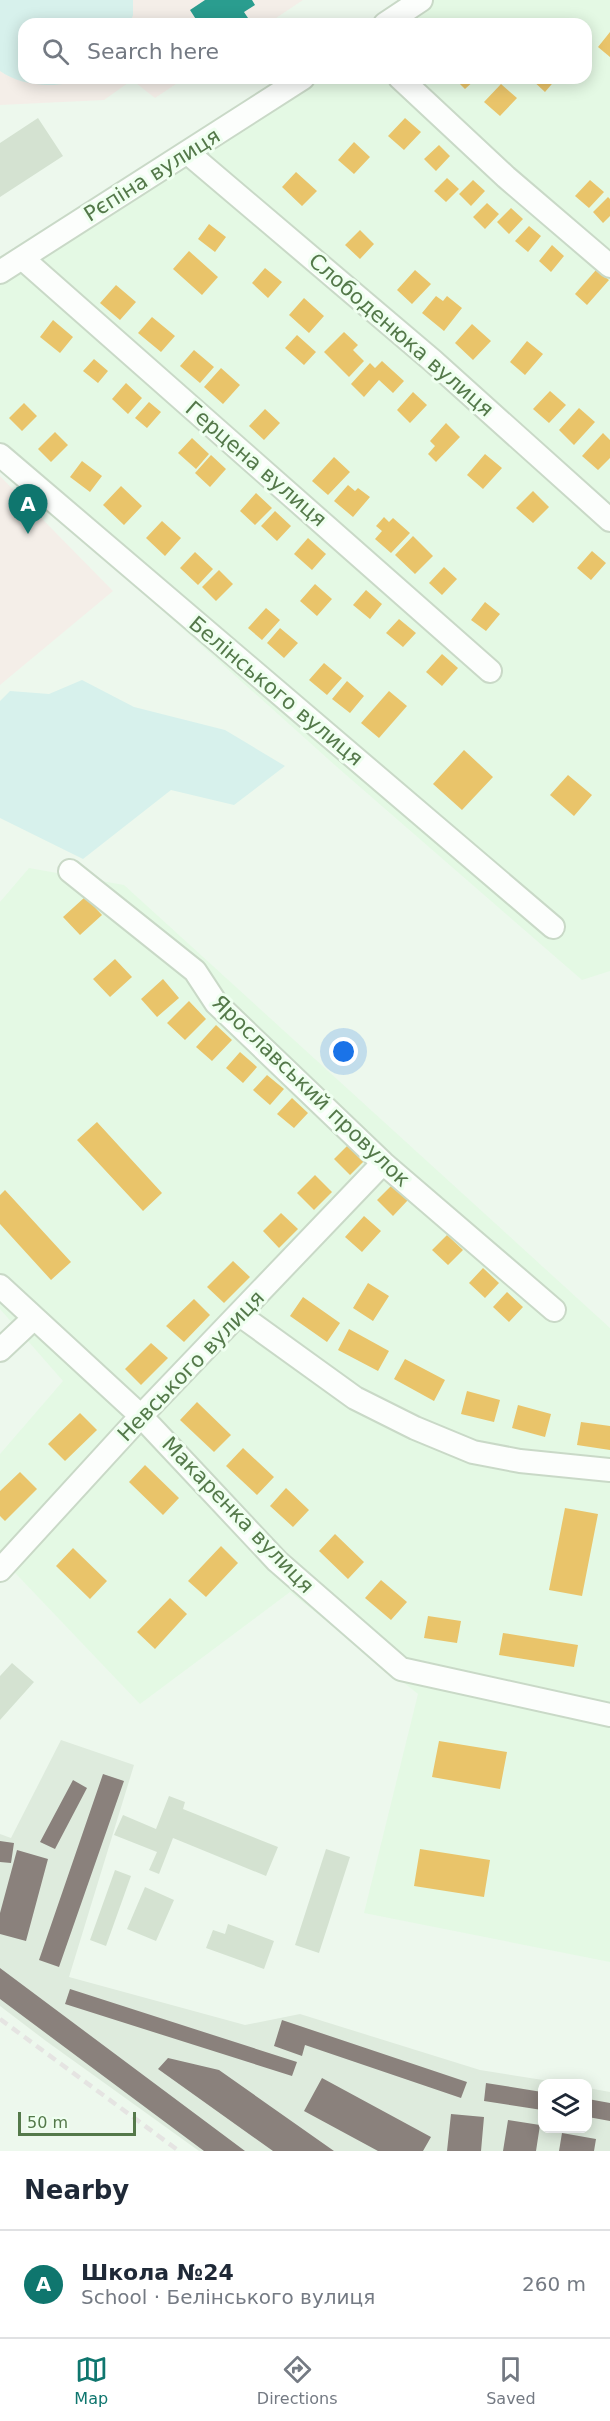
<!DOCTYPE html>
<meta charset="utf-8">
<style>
body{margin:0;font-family:"DejaVu Sans",sans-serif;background:#f2f2f3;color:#1f2937}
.controls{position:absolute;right:18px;bottom:18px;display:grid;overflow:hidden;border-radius:12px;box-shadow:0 3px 15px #0003}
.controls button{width:54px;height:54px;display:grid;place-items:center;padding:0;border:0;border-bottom:2px solid #e0e1e3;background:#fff;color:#1f2937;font:30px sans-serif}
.scale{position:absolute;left:18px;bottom:15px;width:118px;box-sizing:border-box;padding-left:6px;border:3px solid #54794a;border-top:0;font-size:16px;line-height:21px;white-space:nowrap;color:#54794a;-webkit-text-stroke:4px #effff0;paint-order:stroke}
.you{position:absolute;left:344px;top:1052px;width:21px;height:21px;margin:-15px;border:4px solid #fff;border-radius:50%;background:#1a73e8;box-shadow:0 0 0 9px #1a73e833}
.badge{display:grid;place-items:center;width:39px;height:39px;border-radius:50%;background:#0f766e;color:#fff;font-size:20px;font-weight:700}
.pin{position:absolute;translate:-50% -50px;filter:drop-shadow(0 2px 3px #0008)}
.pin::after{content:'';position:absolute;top:32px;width:21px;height:18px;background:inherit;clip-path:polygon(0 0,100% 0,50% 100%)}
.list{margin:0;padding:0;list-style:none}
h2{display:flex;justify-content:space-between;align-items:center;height:78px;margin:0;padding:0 24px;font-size:26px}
h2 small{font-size:20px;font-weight:400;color:#747a83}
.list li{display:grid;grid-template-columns:39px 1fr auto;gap:18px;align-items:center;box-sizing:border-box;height:108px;padding:0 24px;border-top:2px solid #e0e1e3}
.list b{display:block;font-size:22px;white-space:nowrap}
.list p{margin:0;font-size:20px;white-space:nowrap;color:#747a83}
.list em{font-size:20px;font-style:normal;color:#747a83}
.icon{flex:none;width:33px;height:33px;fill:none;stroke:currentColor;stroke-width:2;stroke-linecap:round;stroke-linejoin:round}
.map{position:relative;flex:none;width:610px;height:2151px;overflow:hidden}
.search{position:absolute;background:#fff;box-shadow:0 3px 15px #0003;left:18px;right:18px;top:18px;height:66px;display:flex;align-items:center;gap:15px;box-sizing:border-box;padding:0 21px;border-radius:18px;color:#747a83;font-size:22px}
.sheet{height:186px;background:#fff}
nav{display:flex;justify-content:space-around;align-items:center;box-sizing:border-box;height:84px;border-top:2px solid #e0e1e3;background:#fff;font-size:16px;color:#747a83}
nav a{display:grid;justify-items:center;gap:3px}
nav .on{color:#0f766e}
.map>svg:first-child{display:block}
</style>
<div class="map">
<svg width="610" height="2151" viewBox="0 0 610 2151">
<rect width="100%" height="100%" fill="#edf8ed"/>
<path fill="#e4f9e4" d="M 421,0 L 610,0 L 610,971 L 582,980 L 337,767 L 144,594 L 0,460 L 0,272 L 303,78 L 586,78 L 586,24 L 385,24 Z
M 29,868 L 124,885 L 610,1328 L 610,1962 L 364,1913 L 418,1694 L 290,1592 L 140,1704 L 0,1557 L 0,1454 L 63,1381 L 0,1309 L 0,902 Z"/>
<path fill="#deebdd" d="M 61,1740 L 134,1765 L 69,1977 L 245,2025 L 300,2014 L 480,2070 L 562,2083 L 542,2084 L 542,2128 L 588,2128 L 588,2088 L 610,2092 L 610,2151 L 199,2151 L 46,2041 L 0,2006 L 0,1834 L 11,1838 Z"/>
<path fill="#f4eee8" d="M 0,0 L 303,0 L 267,24 L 24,24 L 24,78 L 185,78 L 155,98 L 132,80 L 104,100 L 0,105 Z
M 0,476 L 113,591 L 0,685 Z"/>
<path fill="#d7f1ec" d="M 0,0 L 133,0 L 133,15 L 130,24 L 24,24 L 24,78 L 82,78 C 59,90 21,86 0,71 Z
M 82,680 L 134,707 L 225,730 L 285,766 L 234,805 L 171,790 L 83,859 L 0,818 L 0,701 L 10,691 L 49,694 Z"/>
<path fill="#e9c46a" d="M 610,32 L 610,57 L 598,47 Z
M 454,78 L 477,78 L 465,89 Z
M 530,78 L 557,78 L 545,92 Z
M 501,84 L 517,98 L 500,116 L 484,102 Z
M 405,118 L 421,132 L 404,150 L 388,136 Z
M 354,142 L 370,157 L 354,174 L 338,160 Z
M 439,145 L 450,156 L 436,171 L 424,159 Z
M 296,172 L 317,191 L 302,206 L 282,187 Z
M 447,178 L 459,189 L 446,202 L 434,191 Z
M 473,180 L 485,191 L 471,206 L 459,194 Z
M 590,180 L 604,192 L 589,208 L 575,196 Z
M 608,197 L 610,199 L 610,216 L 603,223 L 593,212 Z
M 487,203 L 499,214 L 485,229 L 473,217 Z
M 511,208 L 523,219 L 509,234 L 497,222 Z
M 209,224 L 226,237 L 215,252 L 198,239 Z
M 529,226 L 541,236 L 528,252 L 515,241 Z
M 360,230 L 374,244 L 360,259 L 345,245 Z
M 552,245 L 564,256 L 551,272 L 539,261 Z
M 189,251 L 218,277 L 202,295 L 173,269 Z
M 265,268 L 282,282 L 268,298 L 252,283 Z
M 415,270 L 431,284 L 412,304 L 397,290 Z
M 596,270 L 609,280 L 587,305 L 575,294 Z
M 116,285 L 136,302 L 120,320 L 100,303 Z
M 436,296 L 443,301 L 447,296 L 462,308 L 444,331 L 422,313 Z
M 304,298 L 324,316 L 309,333 L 289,315 Z
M 152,317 L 175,336 L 161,352 L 138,333 Z
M 53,320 L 73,337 L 60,353 L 40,337 Z
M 472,324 L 491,341 L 473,360 L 455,343 Z
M 344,332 L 358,345 L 353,350 L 364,361 L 349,377 L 324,352 Z
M 297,335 L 316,352 L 304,365 L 285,348 Z
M 527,341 L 543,354 L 525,375 L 510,362 Z
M 194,350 L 214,367 L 200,383 L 180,366 Z
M 94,359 L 108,371 L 98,383 L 83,371 Z
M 382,361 L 404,381 L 393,393 L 379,380 L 364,397 L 351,384 L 370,363 L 375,368 Z
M 221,368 L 240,385 L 223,404 L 204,387 Z
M 126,383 L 142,398 L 128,414 L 112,399 Z
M 550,391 L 566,405 L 549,423 L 533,409 Z
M 413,392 L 427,405 L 410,423 L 397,410 Z
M 149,402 L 161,412 L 147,428 L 135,418 Z
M 24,403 L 37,416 L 22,431 L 9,418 Z
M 579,408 L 595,422 L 574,445 L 559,430 Z
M 265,409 L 280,423 L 264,440 L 249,426 Z
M 446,423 L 460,437 L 436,462 L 428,454 L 435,446 L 430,441 Z
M 55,432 L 68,445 L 51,462 L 38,449 Z
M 603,433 L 610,440 L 610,458 L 598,470 L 582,456 Z
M 192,438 L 209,454 L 196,469 L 178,453 Z
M 485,454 L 502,468 L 483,489 L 467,475 Z
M 211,455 L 226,469 L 210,487 L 195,473 Z
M 334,457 L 350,472 L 328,495 L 312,481 Z
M 82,461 L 102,476 L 90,492 L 70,477 Z
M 348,485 L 355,491 L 358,488 L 370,497 L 353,517 L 334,501 Z
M 121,486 L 142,506 L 124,525 L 103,505 Z
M 533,491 L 549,507 L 533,523 L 516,508 Z
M 256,493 L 272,508 L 255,525 L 240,511 Z
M 275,511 L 291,526 L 277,541 L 261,526 Z
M 384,517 L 389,522 L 393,518 L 410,533 L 391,553 L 375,539 L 382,531 L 376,526 Z
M 162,521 L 181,538 L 165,556 L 146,538 Z
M 413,536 L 433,556 L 415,574 L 395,555 Z
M 308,538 L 326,554 L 312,570 L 294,554 Z
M 592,551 L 606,563 L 591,580 L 577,568 Z
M 195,552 L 213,569 L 198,585 L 180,568 Z
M 444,567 L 457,579 L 442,595 L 429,583 Z
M 219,570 L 233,584 L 216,601 L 202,587 Z
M 315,584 L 332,599 L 317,616 L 300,601 Z
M 366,590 L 382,604 L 370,619 L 353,605 Z
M 485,602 L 500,614 L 486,631 L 471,620 Z
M 266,608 L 280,620 L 262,640 L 248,628 Z
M 399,619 L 416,633 L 403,647 L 386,633 Z
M 280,628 L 298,643 L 284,658 L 267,643 Z
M 442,654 L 458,668 L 442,686 L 426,672 Z
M 324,663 L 342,678 L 327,695 L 309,680 Z
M 347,681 L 364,696 L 350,713 L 332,699 Z
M 389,691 L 407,706 L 379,738 L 361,723 Z
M 464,750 L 493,777 L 462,810 L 433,784 Z
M 568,775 L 592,795 L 574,816 L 550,795 Z
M 85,897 L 102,915 L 80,935 L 63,917 Z
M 115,959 L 132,977 L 110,997 L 93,979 Z
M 163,979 L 179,998 L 157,1017 L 141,999 Z
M 189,1001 L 206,1019 L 185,1040 L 167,1023 Z
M 216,1025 L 232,1040 L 212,1061 L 196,1047 Z
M 240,1052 L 257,1067 L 243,1083 L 226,1068 Z
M 267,1075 L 284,1089 L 270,1105 L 253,1090 Z
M 292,1098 L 308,1113 L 294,1128 L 277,1114 Z
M 97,1122 L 162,1193 L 143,1211 L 77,1140 Z
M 349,1144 L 365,1160 L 350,1175 L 334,1159 Z
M 315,1175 L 332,1192 L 314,1210 L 297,1193 Z
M 392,1185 L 408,1200 L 393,1216 L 377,1200 Z
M 5,1190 L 71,1262 L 51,1280 L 0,1224 L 0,1195 Z
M 281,1213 L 298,1229 L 279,1248 L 263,1231 Z
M 364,1216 L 381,1231 L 362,1252 L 345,1237 Z
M 447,1235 L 463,1250 L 448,1265 L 432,1250 Z
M 233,1261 L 250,1277 L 224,1303 L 207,1287 Z
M 483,1268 L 499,1283 L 485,1298 L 469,1283 Z
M 368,1283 L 389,1296 L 373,1321 L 353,1308 Z
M 507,1292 L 523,1307 L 509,1322 L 493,1307 Z
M 303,1297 L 340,1323 L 327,1342 L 290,1316 Z
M 194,1299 L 210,1315 L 184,1342 L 166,1326 Z
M 349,1329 L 389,1351 L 378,1371 L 338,1350 Z
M 151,1343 L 168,1358 L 141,1385 L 125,1369 Z
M 405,1359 L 445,1380 L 434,1401 L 394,1379 Z
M 467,1391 L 500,1400 L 494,1422 L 461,1414 Z
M 197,1402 L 231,1435 L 214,1452 L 180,1420 Z
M 518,1405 L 551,1414 L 545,1437 L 512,1428 Z
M 80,1413 L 97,1430 L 65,1461 L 48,1444 Z
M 581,1422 L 610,1426 L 610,1450 L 577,1445 Z
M 243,1448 L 274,1477 L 257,1495 L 226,1466 Z
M 145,1465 L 179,1498 L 163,1515 L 129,1482 Z
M 20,1472 L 37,1489 L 5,1521 L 0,1516 L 0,1491 Z
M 286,1488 L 309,1510 L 293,1527 L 270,1506 Z
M 565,1508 L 598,1514 L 582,1596 L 549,1590 Z
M 335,1534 L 364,1562 L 348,1579 L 319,1551 Z
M 221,1546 L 238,1563 L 206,1597 L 188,1581 Z
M 73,1548 L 107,1581 L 90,1599 L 56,1566 Z
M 381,1580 L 407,1602 L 391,1620 L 365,1598 Z
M 170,1598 L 187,1614 L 155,1649 L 137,1632 Z
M 428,1616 L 461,1621 L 457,1643 L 424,1638 Z
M 503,1633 L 578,1645 L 574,1667 L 499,1655 Z
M 439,1741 L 507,1752 L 500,1789 L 432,1777 Z
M 420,1849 L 490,1860 L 484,1897 L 414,1886 Z"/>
<path fill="#2a9d8f" d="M 205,0 L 252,0 L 255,5 L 244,12 L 252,24 L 199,24 L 190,10 Z"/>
<path fill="#8a817c" d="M 103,1774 L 124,1781 L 59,1967 L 39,1960 Z
M 73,1780 L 87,1788 L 55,1849 L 40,1842 Z
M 0,1841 L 14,1843 L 11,1863 L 0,1862 Z
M 17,1850 L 48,1859 L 26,1941 L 0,1934 L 0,1913 Z
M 0,1968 L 245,2151 L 204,2151 L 0,1999 Z
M 70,1989 L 297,2062 L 292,2076 L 65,2004 Z
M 282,2020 L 467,2082 L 461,2098 L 305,2045 L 302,2056 L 274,2046 Z
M 168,2058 L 219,2070 L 334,2151 L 273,2151 L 158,2069 Z
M 322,2078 L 431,2137 L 423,2151 L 378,2151 L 304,2111 Z
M 486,2083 L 542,2092 L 542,2110 L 484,2101 Z
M 588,2099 L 610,2103 L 610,2121 L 588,2117 Z
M 451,2114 L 484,2117 L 481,2151 L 447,2151 Z
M 508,2120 L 540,2125 L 536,2151 L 503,2151 Z
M 562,2133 L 596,2139 L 594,2151 L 559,2151 Z"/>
<path fill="#d4e2d1" d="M 38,118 L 63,156 L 0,197 L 0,143 Z
M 12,1663 L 34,1682 L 0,1720 L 0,1676 Z
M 169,1796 L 185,1802 L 183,1809 L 278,1847 L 266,1876 L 173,1838 L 159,1874 L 149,1870 L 157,1852 L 114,1835 L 123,1815 L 156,1829 Z
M 326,1849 L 350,1857 L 319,1953 L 295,1945 Z
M 115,1870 L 131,1876 L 106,1946 L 90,1940 Z
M 145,1887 L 174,1900 L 156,1941 L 127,1929 Z
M 228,1924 L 274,1941 L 264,1969 L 206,1948 L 213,1930 L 225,1934 Z"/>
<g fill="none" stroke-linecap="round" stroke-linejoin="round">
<defs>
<path id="minor" d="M 385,24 L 421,0
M 400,78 L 506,177 L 610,266
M 188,153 L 433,361 L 610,520
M 22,258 L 490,671
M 0,272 L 303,78
M 0,455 L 553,927
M 70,871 L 195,971 L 216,1003 L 383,1163 L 554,1310
M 0,1286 L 141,1416 L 277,1561 L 401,1669 L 610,1715
M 240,1315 L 355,1398 L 415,1428 L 473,1452 L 520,1461 L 610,1470
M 0,1350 L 34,1318
M 0,1570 L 141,1416 L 383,1163"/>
</defs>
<use href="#minor" stroke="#c9d9c7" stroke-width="26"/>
<use href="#minor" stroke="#fcfefc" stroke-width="22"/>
<path stroke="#e5e4e2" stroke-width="4.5" stroke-dasharray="9 6" stroke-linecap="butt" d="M 0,2019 L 179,2151"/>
</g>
<g text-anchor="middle" stroke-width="6" stroke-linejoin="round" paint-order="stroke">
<g font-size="21" fill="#54794a" stroke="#effff0">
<text transform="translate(152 175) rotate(-32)" y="7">Рєпіна вулиця</text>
<text transform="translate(401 335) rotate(41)" y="7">Слободенюка вулиця</text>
<text transform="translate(256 464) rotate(41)" y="7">Герцена вулиця</text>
<text transform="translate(276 691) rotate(40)" y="7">Белінського вулиця</text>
<text transform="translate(311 1091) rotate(44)" y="7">Ярославський провулок</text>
<text transform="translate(191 1366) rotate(-46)" y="7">Невського вулиця</text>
<text transform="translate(238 1515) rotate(46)" y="7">Макаренка вулиця</text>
</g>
</g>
</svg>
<div class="controls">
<button><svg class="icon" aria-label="layers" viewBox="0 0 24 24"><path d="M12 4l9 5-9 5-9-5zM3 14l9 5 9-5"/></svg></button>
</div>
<div class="scale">50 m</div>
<div class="you"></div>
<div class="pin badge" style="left:28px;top:534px">A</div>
<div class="search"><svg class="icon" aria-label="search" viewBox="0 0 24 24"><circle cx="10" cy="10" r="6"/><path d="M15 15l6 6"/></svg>Search here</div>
</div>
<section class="sheet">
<h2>Nearby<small></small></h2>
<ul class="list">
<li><span class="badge">A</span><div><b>Школа №24</b><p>School · Белінського вулиця</p></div><em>260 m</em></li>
</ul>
</section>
<nav>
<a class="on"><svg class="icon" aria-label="map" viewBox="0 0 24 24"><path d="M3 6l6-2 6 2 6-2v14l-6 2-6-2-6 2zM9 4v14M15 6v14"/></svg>Map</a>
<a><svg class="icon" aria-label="directions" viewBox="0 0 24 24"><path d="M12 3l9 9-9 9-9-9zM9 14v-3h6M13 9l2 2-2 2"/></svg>Directions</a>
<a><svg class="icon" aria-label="saved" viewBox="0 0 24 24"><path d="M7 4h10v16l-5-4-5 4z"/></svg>Saved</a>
</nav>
